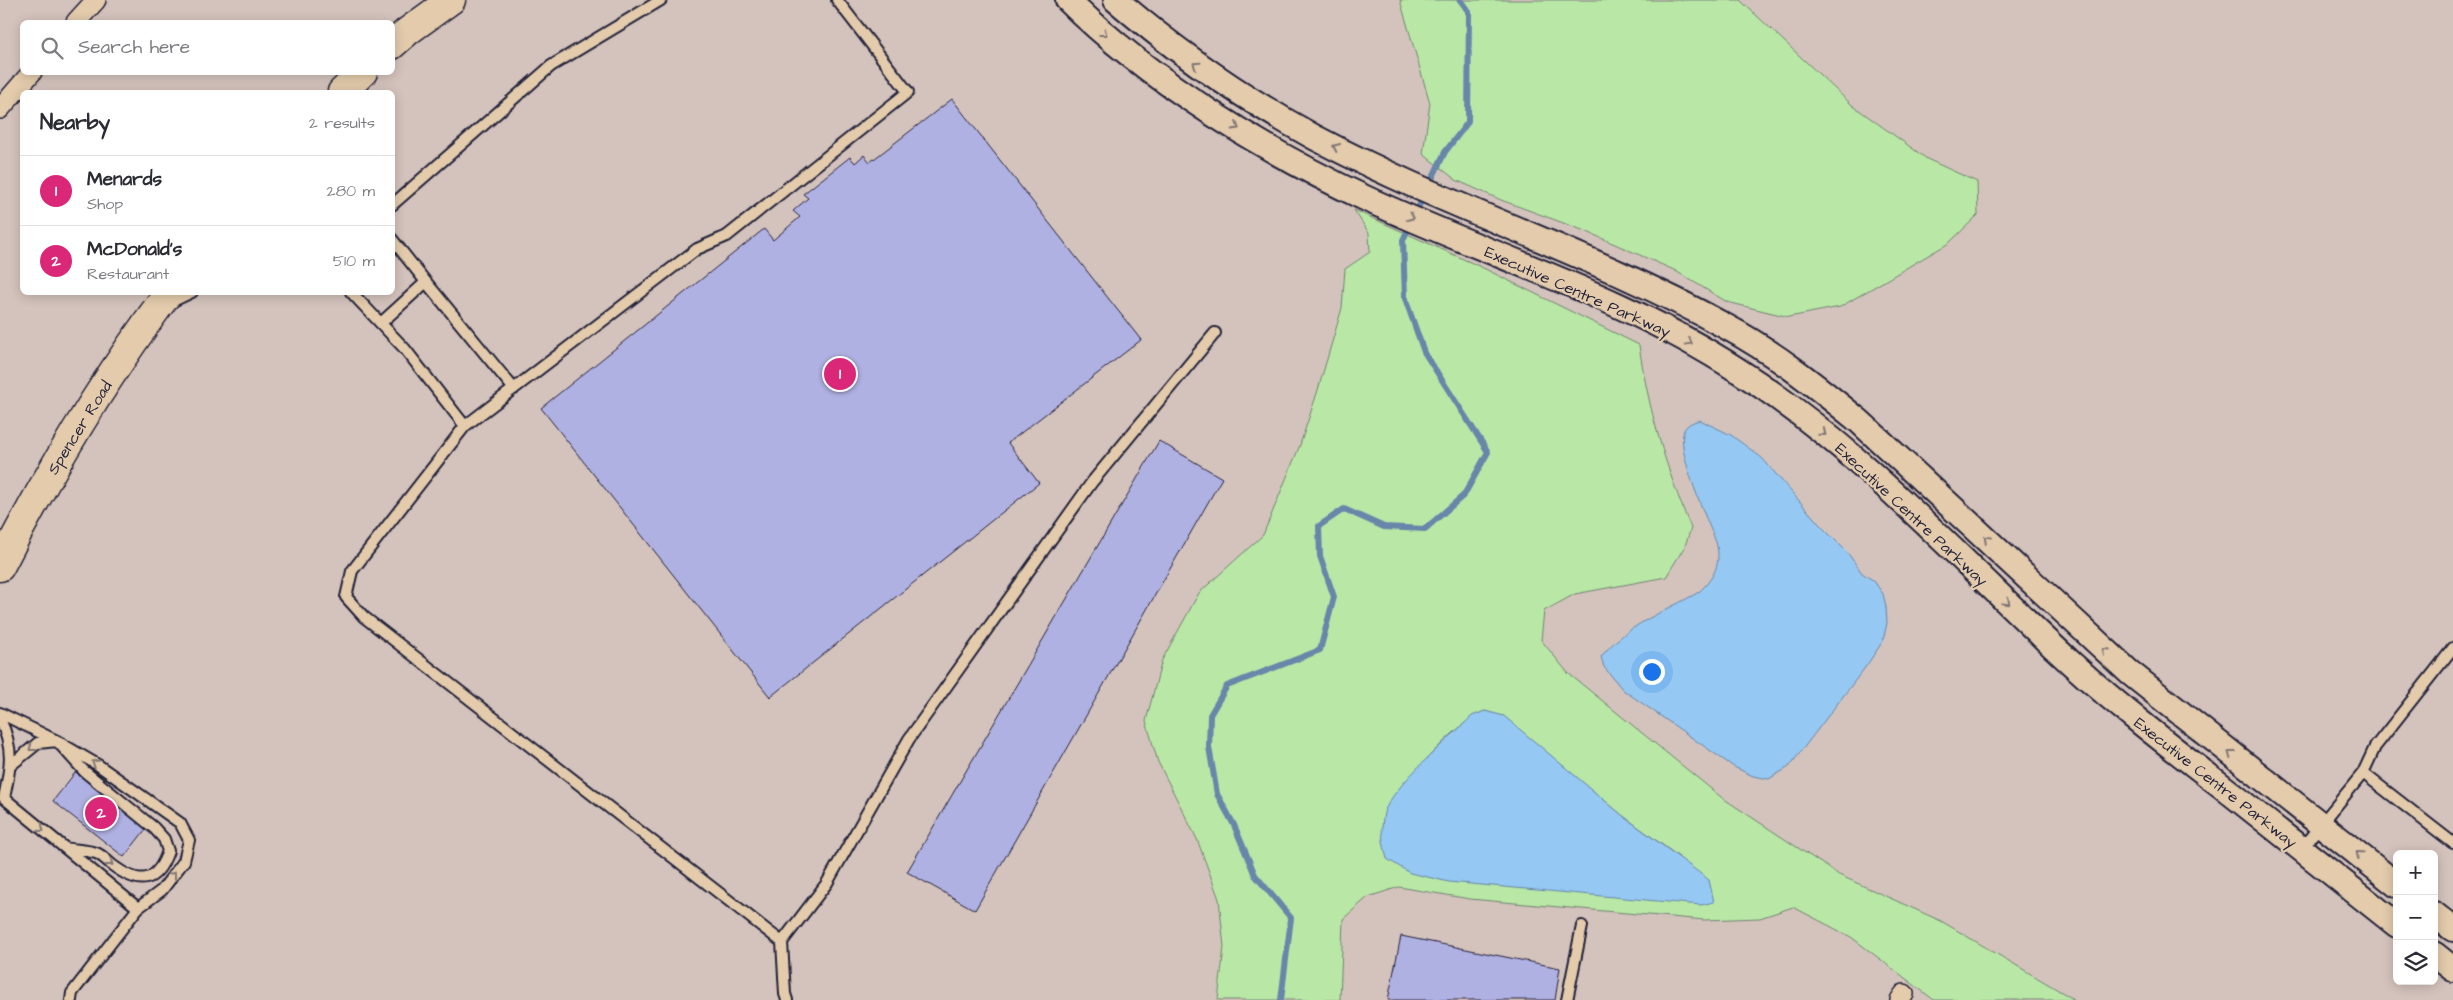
<!DOCTYPE html>
<meta charset="utf-8">
<style>
body{margin:0;font-family:"Architects Daughter",sans-serif;background:#f2f2f3;color:#2b2b33}
.controls{position:absolute;right:15px;bottom:15px;display:grid;overflow:hidden;border-radius:8px;box-shadow:0 2px 12px #0003}
.controls button{width:45px;height:45px;display:grid;place-items:center;padding:0;border:0;border-bottom:1px solid #e1e1e2;background:#fff;color:#2b2b33;font:25px sans-serif}
.you{position:absolute;left:1651px;top:671px;width:18px;height:18px;margin:-12px;border:4px solid #fff;border-radius:50%;background:#1a73e8;box-shadow:0 0 0 8px #1a73e833}
.badge{display:grid;place-items:center;width:32px;height:32px;border-radius:50%;background:#db2777;color:#fff;font-size:16px;font-weight:700}
.pin{position:absolute;translate:-50% -50%;border:2px solid #fff;box-shadow:0 1px 5px #0006}
.list{margin:0;padding:0;list-style:none}
h2{display:flex;justify-content:space-between;align-items:center;height:65px;margin:0;padding:0 20px;font-size:21px}
h2 small{font-size:16px;font-weight:400;color:#7c7c81}
.list li{display:grid;grid-template-columns:32px 1fr auto;gap:15px;align-items:center;box-sizing:border-box;height:70px;padding:0 20px;border-top:1px solid #e1e1e2}
.list b{display:block;font-size:19px;white-space:nowrap}
.list p{margin:0;font-size:16px;white-space:nowrap;color:#7c7c81}
.list em{font-size:16px;font-style:normal;color:#7c7c81}
.icon{flex:none;width:28px;height:28px;fill:none;stroke:currentColor;stroke-width:2;stroke-linecap:round;stroke-linejoin:round}
.map{position:relative;flex:none;width:2453px;height:1000px;overflow:hidden}
.search{position:absolute;background:#fff;box-shadow:0 2px 12px #0003;left:20px;top:20px;width:375px;height:55px;display:flex;align-items:center;gap:12px;box-sizing:border-box;padding:0 18px;border-radius:8px;color:#7c7c81;font-size:19px}
.panel{position:absolute;background:#fff;box-shadow:0 2px 12px #0003;left:20px;top:90px;width:375px;height:205px;border-radius:8px}
.map>svg:first-child{display:block}
</style>
<div class="map">
<svg width="2453" height="1000" viewBox="0 0 2453 1000">
<rect width="100%" height="100%" fill="#d4c3bc"/>
<filter id="ink" filterUnits="userSpaceOnUse"><feTurbulence type="fractalNoise" baseFrequency=".02" numOctaves="2"/><feDisplacementMap in="SourceGraphic" scale="10" xChannelSelector="R" yChannelSelector="G"/><feConvolveMatrix kernelMatrix="1 2 1 2 8 2 1 2 1" color-interpolation-filters="sRGB"/></filter>
<g filter="url(#ink)">
<path fill="#b9e7a6" stroke="#6e8470" fill-rule="evenodd" d="M 1400,0 L 1740,0 L 1852,105 L 1927,159 L 1977,182 L 1978,215 L 1949,243 L 1840,307 L 1789,317 L 1727,302 L 1674,270 L 1585,231 L 1501,200 L 1456,180 L 1423,154 L 1430,103 Z
M 1354,210 L 1481,267 L 1639,345 C 1648,408 1666,469 1691,528 L 1685,546 L 1666,577 L 1575,594 L 1544,611 L 1541,640 L 1568,673 L 1721,797 L 1839,875 L 1941,921 L 2075,1000 L 1934,1000 L 1851,937 L 1793,907 L 1760,918 L 1704,920 L 1470,899 L 1399,887 L 1368,897 L 1343,919 L 1340,1000 L 1218,1000 L 1224,947 L 1219,899 L 1197,839 L 1158,762 L 1146,721 L 1162,660 L 1199,593 L 1263,535 L 1300,445 L 1318,390 L 1342,308 L 1345,269 L 1370,252 L 1369,233 ZM 1485,711 L 1504,717 L 1622,815 L 1679,857 L 1384,812 C 1401,785 1456,722 1485,711 Z"/>
<path fill="#95c8f2" stroke="#6786a9" d="M 1700,420 L 1731,435 L 1762,458 L 1821,526 L 1847,552 L 1862,573 L 1874,581 L 1883,594 L 1886,607 L 1887,623 L 1883,641 L 1867,665 L 1789,767 L 1769,779 L 1753,776 L 1734,767 L 1623,690 L 1604,667 L 1601,657 C 1624,626 1666,611 1699,592 C 1714,578 1722,563 1716,542 C 1707,520 1678,455 1683,434 C 1684,425 1692,422 1700,420 Z
M 1485,711 L 1504,716 L 1622,815 L 1709,880 L 1714,902 L 1701,905 L 1449,882 L 1410,873 L 1387,859 C 1383,844 1380,829 1384,813 C 1392,786 1451,737 1472,716 Z"/>
<g fill="none" stroke-linecap="round" stroke-linejoin="round">
<path stroke="#6786a9" stroke-width="6" d="M 1415,214 L 1445,152 L 1468,122 L 1469,12 L 1460,0
M 1281,1000 L 1291,918 L 1255,875 L 1234,825 L 1217,794 L 1209,747 L 1210,715 L 1227,686 L 1320,650 L 1334,597 L 1320,556 L 1319,526 L 1344,509 L 1384,527 L 1425,529 L 1464,495 L 1488,452 L 1424,352 L 1405,298 L 1403,240 L 1411,223"/>
</g>
<path fill="#b0b1e3" stroke="#22223b" d="M 952,99 L 1141,340 L 1008,443 L 1039,483 L 770,697 L 541,408 L 764,229 L 773,240 L 800,217 L 793,211 L 808,198 L 803,194 L 850,157 L 855,163 L 864,155 L 870,162 Z
M 1159,441 L 1222,478 L 975,910 L 907,872 Z
M 78,769 L 149,825 L 124,857 L 53,801 Z
M 1401,936 L 1560,968 L 1555,1000 L 1388,1000 Z"/>
<g fill="none" stroke-linecap="round" stroke-linejoin="round">
<defs>
<path id="service" d="M 392,205 L 551,66 L 661,0
M 426,282 L 514,389
M 351,292 L 405,349 L 465,426 L 352,571 L 346,597 L 364,617 L 782,942
M 169,303 L 192,292
M 381,323 L 426,282 L 392,239
M 465,426 L 697,249 L 727,236 L 908,92 L 837,0
M 0,713 L 57,741 L 98,765 L 180,823 L 189,840 L 184,861 L 162,890 L 138,908 L 72,993 L 71,1000
M 0,719 C 14,749 11,766 4,798 L 138,908
M 11,765 L 38,743 L 57,741 L 84,771 L 154,828 L 164,839 L 168,851 C 156,885 139,885 112,865 C 107,861 102,855 96,853 C 87,850 75,850 65,848
M 2363,773 L 2453,843
M 2301,849 L 2363,773 L 2375,747 L 2453,648
M 787,1000 L 785,994 L 782,942 L 827,883 L 909,739 L 1092,482 L 1215,333
M 1567,1000 L 1582,926"/>
<path id="minor" d="M 76,22 L 96,0
M 0,109 L 32,72
M 1900,1000 L 1904,994"/>
<path id="tertiary" d="M 1068,0 C 1147,79 1266,152 1367,199 C 1491,256 1624,296 1739,371 C 1864,451 1962,563 2071,663 C 2119,707 2171,747 2223,787 C 2281,833 2339,879 2397,925
M 1116,0 C 1178,53 1243,98 1314,137 C 1448,208 1593,253 1725,326 C 1774,352 1816,386 1859,421 L 2129,672 L 2397,885
M 2434,914 L 2453,929
M 2434,954 L 2453,969"/>
<path id="secondary" d="M 392,45 L 408,31 L 451,0
M 342,92 L 363,72
M 0,567 C 49,471 104,379 169,292"/>
</defs>
<use href="#service" stroke="#22223b" stroke-width="14"/>
<use href="#minor" stroke="#22223b" stroke-width="22"/>
<use href="#tertiary" stroke="#22223b" stroke-width="28"/>
<use href="#secondary" stroke="#22223b" stroke-width="31"/>
<use href="#service" stroke="#e3cbac" stroke-width="10"/>
<use href="#minor" stroke="#e3cbac" stroke-width="19"/>
<use href="#tertiary" stroke="#e3cbac" stroke-width="24"/>
<use href="#secondary" stroke="#e3cbac" stroke-width="28"/>
</g>
<defs><path id="oneway-chevron" d="M-2-3.5L2.5 0L-2 3.5" fill="none" stroke-width="1.6" stroke-linecap="round" stroke-linejoin="round" transform="scale(1.25)"/></defs>
<g stroke="#827674">
<use href="#oneway-chevron" transform="translate(1104 33) rotate(38)"/>
<use href="#oneway-chevron" transform="translate(1196 65) rotate(-146)"/>
<use href="#oneway-chevron" transform="translate(1236 127) rotate(31)"/>
<use href="#oneway-chevron" transform="translate(1336 147) rotate(-155)"/>
<use href="#oneway-chevron" transform="translate(1411 217) rotate(23)"/>
<use href="#oneway-chevron" transform="translate(1689 342) rotate(29)"/>
<use href="#oneway-chevron" transform="translate(1823 433) rotate(39)"/>
<use href="#oneway-chevron" transform="translate(1987 539) rotate(-136)"/>
<use href="#oneway-chevron" transform="translate(2007 602) rotate(44)"/>
<use href="#oneway-chevron" transform="translate(2105 651) rotate(-138)"/>
<use href="#oneway-chevron" transform="translate(32 748) rotate(143)"/>
<use href="#oneway-chevron" transform="translate(2231 754) rotate(-142)"/>
<use href="#oneway-chevron" transform="translate(95 763) rotate(-148)"/>
<use href="#oneway-chevron" transform="translate(41 829) rotate(39)"/>
<use href="#oneway-chevron" transform="translate(2359 854) rotate(-141)"/>
<use href="#oneway-chevron" transform="translate(110 863) rotate(37)"/>
<use href="#oneway-chevron" transform="translate(173 875) rotate(-53)"/>
</g>
</g>
<g text-anchor="middle" stroke-width="4.5" stroke-linejoin="round" paint-order="stroke">
<g font-size="16" fill="#22223b" stroke="#e3cbac">
<text transform="translate(1578 291) rotate(24)" y="6">Executive Centre Parkway</text>
<text transform="translate(79 427) rotate(-58)" y="6">Spencer Road</text>
<text transform="translate(1912 514) rotate(43)" y="6">Executive Centre Parkway</text>
<text transform="translate(2216 782) rotate(38)" y="6">Executive Centre Parkway</text>
</g>
</g>
</svg>
<div class="controls">
<button>+</button>
<button>−</button>
<button><svg class="icon" aria-label="layers" viewBox="0 0 24 24"><path d="M12 4l9 5-9 5-9-5zM3 14l9 5 9-5"/></svg></button>
</div>
<div class="you"></div>
<div class="pin badge" style="left:840px;top:374px">1</div>
<div class="pin badge" style="left:101px;top:813px">2</div>
<div class="search"><svg class="icon" aria-label="search" viewBox="0 0 24 24"><circle cx="10" cy="10" r="6"/><path d="M15 15l6 6"/></svg>Search here</div>
<section class="panel">
<h2>Nearby<small>2 results</small></h2>
<ul class="list">
<li><span class="badge">1</span><div><b>Menards</b><p>Shop</p></div><em>280 m</em></li>
<li><span class="badge">2</span><div><b>McDonald's</b><p>Restaurant</p></div><em>510 m</em></li>
</ul>
</section>
</div>
